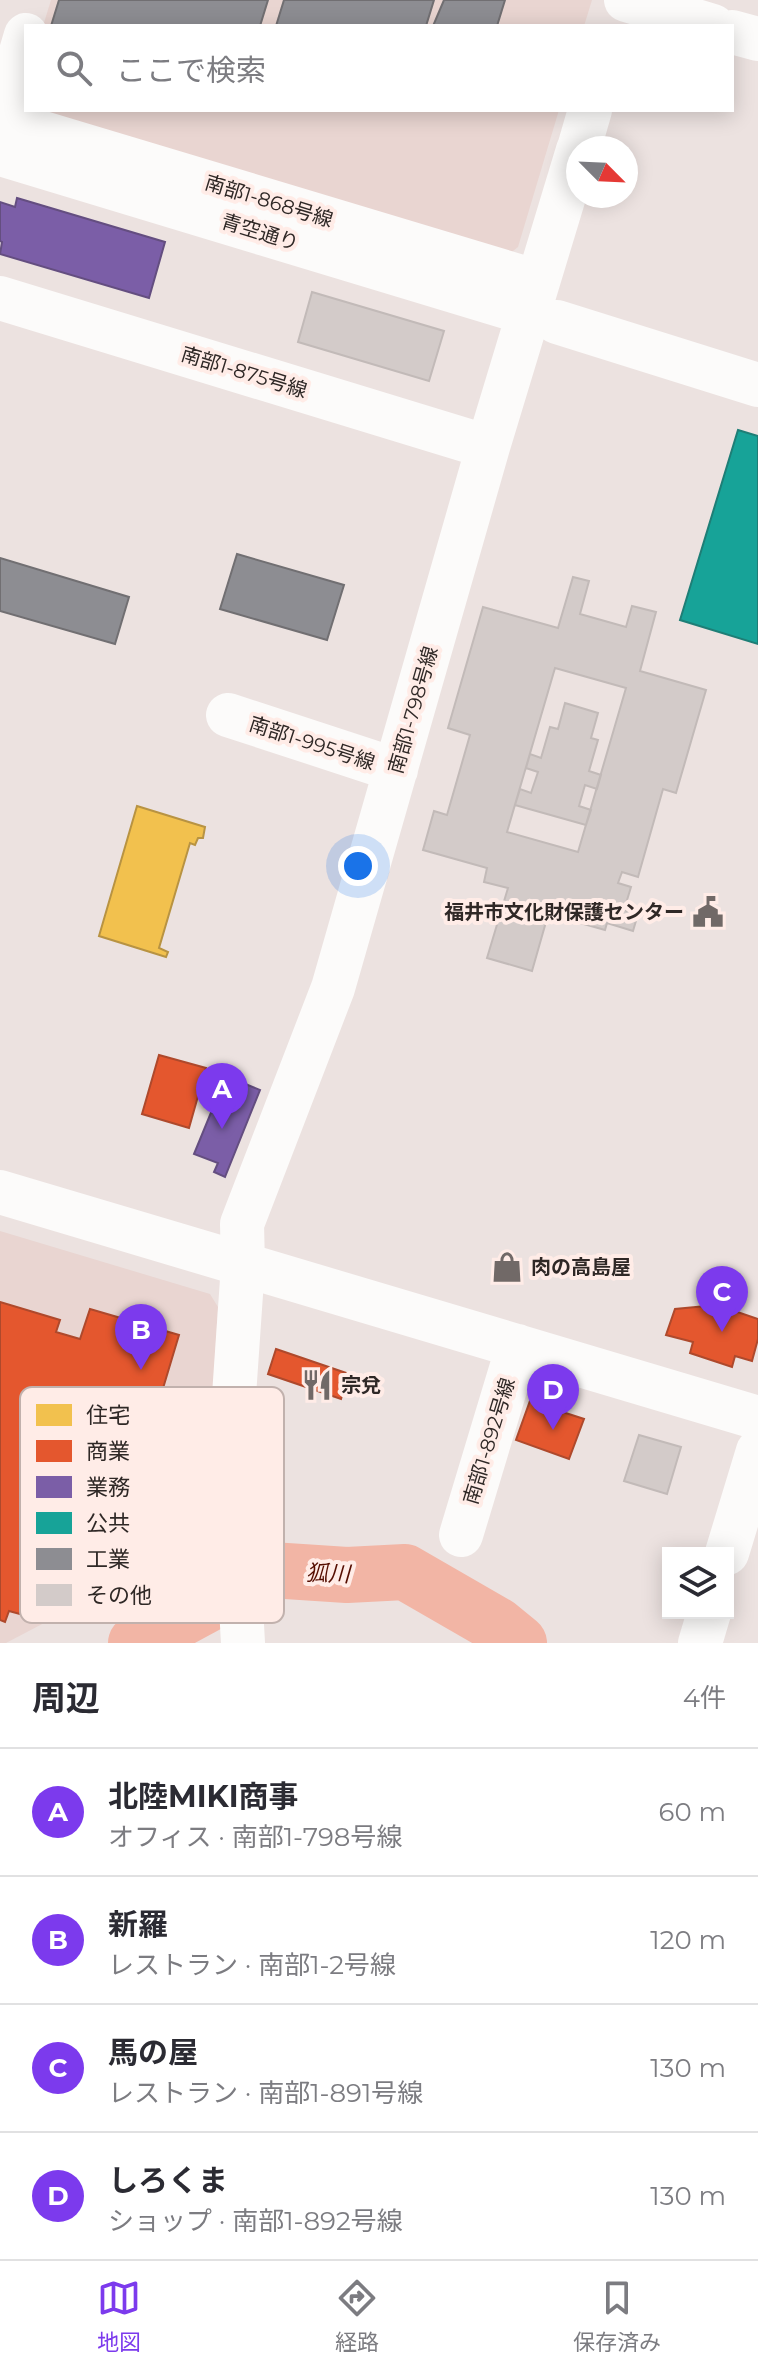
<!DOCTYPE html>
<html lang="ja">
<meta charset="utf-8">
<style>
body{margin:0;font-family:Montserrat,"Noto Sans JP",sans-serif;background:#f2f2f3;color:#2b2b33}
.controls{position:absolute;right:24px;bottom:24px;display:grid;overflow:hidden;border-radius:0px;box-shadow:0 4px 20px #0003}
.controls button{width:72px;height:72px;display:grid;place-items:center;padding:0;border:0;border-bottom:2px solid #e1e1e2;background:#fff;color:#2b2b33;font:40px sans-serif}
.compass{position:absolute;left:566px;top:136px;width:72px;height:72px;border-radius:50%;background:#fff;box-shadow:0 4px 20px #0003;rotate:114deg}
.you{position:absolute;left:358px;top:866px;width:28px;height:28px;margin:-20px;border:6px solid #fff;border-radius:50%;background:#1a73e8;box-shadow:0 0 0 12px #1a73e833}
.badge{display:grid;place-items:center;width:52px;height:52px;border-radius:50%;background:#7c3aed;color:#fff;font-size:26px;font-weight:700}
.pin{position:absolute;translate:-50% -66px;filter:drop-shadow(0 2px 4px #0008)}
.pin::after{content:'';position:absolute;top:42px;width:28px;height:24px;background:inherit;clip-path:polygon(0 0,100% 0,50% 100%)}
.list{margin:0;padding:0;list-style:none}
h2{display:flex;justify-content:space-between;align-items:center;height:104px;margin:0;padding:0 32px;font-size:34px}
h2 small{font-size:26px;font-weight:400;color:#7c7c81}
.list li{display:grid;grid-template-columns:52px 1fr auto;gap:24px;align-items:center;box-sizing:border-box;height:128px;padding:0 32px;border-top:2px solid #e1e1e2}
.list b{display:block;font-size:30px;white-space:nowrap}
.list p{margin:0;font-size:26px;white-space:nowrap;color:#7c7c81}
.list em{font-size:26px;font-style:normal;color:#7c7c81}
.icon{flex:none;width:44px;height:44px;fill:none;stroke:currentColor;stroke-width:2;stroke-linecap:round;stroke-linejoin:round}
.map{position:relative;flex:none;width:758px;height:1643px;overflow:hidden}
.search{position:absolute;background:#fff;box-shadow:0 4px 20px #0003;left:24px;right:24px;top:24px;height:88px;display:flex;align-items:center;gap:20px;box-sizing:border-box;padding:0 28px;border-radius:0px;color:#7c7c81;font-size:30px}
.sheet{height:616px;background:#fff}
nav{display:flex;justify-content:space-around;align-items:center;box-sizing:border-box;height:112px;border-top:2px solid #e1e1e2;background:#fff;font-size:22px;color:#7c7c81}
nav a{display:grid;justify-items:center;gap:4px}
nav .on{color:#7c3aed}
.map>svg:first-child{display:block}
</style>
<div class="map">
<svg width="758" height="1643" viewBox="0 0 758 1643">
<rect width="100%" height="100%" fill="#ece2e0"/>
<path fill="#e9d5d1" d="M 51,0 L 592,0 L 584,26 L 43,26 Z
M 29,110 L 559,110 L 518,247 L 508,255 Z
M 0,1231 L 210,1294 L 218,1307 L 210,1440 L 212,1524 L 132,1577 L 6,1643 L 0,1643 Z"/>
<path fill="#f2c14e" stroke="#b89342" stroke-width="2" d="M 137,806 L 205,827 L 203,838 L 198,838 L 195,845 L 190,843 L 159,948 L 168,952 L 166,957 L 99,936 Z"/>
<path fill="#e4572e" stroke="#ae492c" stroke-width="2" d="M 159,1055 L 206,1068 L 189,1128 L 142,1114 Z
M 0,1302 L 60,1320 L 56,1332 L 80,1339 L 90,1309 L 179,1335 L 143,1455 L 135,1452 L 131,1464 L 118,1460 L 122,1448 L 99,1441 L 58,1578 L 70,1581 L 65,1596 L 27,1616 L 9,1611 L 5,1622 L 0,1620 Z
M 717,1305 L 758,1319 L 758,1339 L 752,1361 L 735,1356 L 732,1367 L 690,1353 L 693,1342 L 666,1335 L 675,1309 Z
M 276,1349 L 349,1374 L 341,1399 L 268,1374 Z
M 531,1398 L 544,1402 L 544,1406 L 584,1419 L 569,1459 L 516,1440 Z"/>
<path fill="#7b5ea7" stroke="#644e80" stroke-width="2" d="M 17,198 L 165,242 L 149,298 L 0,254 L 2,242 L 0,241 L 0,202 L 15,207 Z
M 226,1076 L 260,1090 L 225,1177 L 214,1172 L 218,1163 L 194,1154 Z"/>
<path fill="#17a398" stroke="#1e7e76" stroke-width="2" d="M 738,430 L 758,436 L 758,644 L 680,620 Z"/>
<path fill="#8d8d92" stroke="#716f72" stroke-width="2" d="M 59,0 L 268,0 L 260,26 L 51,26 Z
M 284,0 L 434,0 L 426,26 L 276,26 Z
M 444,0 L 505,0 L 497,26 L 433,26 Z
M 237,554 L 344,585 L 327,640 L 220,609 Z
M 0,558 L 129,597 L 115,644 L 0,611 Z"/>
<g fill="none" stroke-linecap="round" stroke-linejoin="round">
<path stroke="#f2b5a5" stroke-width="56" d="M 136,1643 L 271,1570 L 347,1575 L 405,1572 L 497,1625 L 519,1643"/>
</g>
<path fill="#d3cbc9" stroke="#c2bab8" stroke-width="2" fill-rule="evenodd" d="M 312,292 L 444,331 L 429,381 L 298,342 Z
M 573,577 L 589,581 L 580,614 L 626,627 L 632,606 L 656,612 L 640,671 L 706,690 L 676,793 L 663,789 L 638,877 L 622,872 L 618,883 L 631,887 L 624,910 L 638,914 L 633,931 L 607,923 L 605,930 L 566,919 L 569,906 L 552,901 L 532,971 L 487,958 L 508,888 L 484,882 L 487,868 L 423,850 L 434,811 L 447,815 L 470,735 L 448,728 L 483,607 L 558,628 ZM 555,668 L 626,688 L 578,852 L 507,832 Z
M 565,703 L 598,713 L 591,738 L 598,740 L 589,771 L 601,775 L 597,789 L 585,785 L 579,806 L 591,810 L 586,825 L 515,805 L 520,789 L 531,793 L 538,772 L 526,768 L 530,754 L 541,758 L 550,727 L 558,729 Z
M 639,1435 L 681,1447 L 667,1494 L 624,1481 Z"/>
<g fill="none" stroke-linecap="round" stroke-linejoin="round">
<path stroke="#fcfbfa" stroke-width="44" d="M 626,0 L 713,26
M 732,32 L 758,39
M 0,120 L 538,282
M 0,123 L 26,35
M 579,148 L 590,110
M 7,156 L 513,309
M 0,298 L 488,447
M 557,322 L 758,385
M 228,715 L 396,770
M 0,1192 L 758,1418
M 461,1535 L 518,1346
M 727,1553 L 758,1451
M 243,1643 L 237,1535 L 231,1484 L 231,1439 L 243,1265 L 242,1224 L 333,988 L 488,447 L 578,150
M 700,1643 L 709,1613"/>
</g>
<defs>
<symbol id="civic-bare" viewBox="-9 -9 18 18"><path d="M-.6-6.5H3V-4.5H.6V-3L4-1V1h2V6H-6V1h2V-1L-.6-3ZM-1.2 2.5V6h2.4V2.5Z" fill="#716967" stroke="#ffece7" stroke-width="2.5" paint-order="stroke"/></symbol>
<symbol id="shop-bare" viewBox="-9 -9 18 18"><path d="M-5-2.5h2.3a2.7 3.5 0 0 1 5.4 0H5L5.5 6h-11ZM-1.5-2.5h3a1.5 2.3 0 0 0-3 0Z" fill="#716967" stroke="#ffece7" stroke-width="2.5" paint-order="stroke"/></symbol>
<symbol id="restaurant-bare" viewBox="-9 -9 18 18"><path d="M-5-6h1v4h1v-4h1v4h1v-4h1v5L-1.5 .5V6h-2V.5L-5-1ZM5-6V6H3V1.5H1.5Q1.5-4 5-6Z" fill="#716967" stroke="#ffece7" stroke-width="2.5" paint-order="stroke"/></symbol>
</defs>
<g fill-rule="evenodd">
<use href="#civic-bare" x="686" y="890" width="44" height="44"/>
<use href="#shop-bare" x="485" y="1245" width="44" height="44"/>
<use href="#restaurant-bare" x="295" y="1363" width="44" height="44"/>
</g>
<g text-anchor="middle" stroke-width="8" stroke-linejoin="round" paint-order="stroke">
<g font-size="20" fill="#2f2826" stroke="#ffece7">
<text transform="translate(269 201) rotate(17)" y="7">南部1-868号線</text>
<text transform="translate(260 232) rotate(17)" y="7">青空通り</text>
<text transform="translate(244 372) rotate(17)" y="7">南部1-875号線</text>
<text transform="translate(413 710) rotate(-74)" y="7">南部1-798号線</text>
<text transform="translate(312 743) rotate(18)" y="7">南部1-995号線</text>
<text transform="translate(489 1441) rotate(-73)" y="7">南部1-892号線</text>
</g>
<g font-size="20" font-weight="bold" fill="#2f2826" stroke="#ffece7" text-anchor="start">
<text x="684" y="919" text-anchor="end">福井市文化財保護センター</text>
<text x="531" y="1274">肉の高島屋</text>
<text x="341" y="1392">宗兌</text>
</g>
<g font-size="22" font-style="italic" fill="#550d00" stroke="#ffece7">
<text transform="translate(328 1573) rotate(2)" y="8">狐川</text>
</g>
</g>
<rect x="20" y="1387" width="264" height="236" rx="12" fill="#ffece7" stroke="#c1b1ad" stroke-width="2"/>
<rect x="36" y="1404" width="36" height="22" fill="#f2c14e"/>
<rect x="36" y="1440" width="36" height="22" fill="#e4572e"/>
<rect x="36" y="1476" width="36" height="22" fill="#7b5ea7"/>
<rect x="36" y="1512" width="36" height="22" fill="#17a398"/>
<rect x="36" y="1548" width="36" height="22" fill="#8d8d92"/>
<rect x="36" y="1584" width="36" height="22" fill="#d3cbc9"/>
<g font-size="22" fill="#2f2826">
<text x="86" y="1423">住宅</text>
<text x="86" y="1459">商業</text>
<text x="86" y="1495">業務</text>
<text x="86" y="1531">公共</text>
<text x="86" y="1567">工業</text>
<text x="86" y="1603">その他</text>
</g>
</svg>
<div class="controls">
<button><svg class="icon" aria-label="layers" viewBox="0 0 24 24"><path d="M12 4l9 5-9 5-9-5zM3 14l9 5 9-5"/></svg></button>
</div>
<svg class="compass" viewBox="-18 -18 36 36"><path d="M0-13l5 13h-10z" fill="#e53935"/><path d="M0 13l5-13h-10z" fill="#7c7c81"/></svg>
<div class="you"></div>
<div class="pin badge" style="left:222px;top:1129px">A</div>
<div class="pin badge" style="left:141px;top:1370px">B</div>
<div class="pin badge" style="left:722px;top:1332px">C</div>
<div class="pin badge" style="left:553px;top:1430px">D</div>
<div class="search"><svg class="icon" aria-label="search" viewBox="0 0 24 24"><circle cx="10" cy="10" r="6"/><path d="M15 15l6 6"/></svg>ここで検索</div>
</div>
<section class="sheet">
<h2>周辺<small>4件</small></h2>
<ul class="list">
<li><span class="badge">A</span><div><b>北陸MIKI商事</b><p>オフィス · 南部1-798号線</p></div><em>60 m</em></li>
<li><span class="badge">B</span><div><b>新羅</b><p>レストラン · 南部1-2号線</p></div><em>120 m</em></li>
<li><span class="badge">C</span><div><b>馬の屋</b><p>レストラン · 南部1-891号線</p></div><em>130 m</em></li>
<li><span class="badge">D</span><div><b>しろくま</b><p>ショップ · 南部1-892号線</p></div><em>130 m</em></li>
</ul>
</section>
<nav>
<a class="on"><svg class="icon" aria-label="map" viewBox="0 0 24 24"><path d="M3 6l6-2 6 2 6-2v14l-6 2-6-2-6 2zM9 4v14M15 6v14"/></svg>地図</a>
<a><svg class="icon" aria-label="directions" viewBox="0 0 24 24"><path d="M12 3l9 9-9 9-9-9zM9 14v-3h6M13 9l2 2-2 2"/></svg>経路</a>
<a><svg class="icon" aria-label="saved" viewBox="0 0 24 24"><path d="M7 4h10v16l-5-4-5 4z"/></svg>保存済み</a>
</nav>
